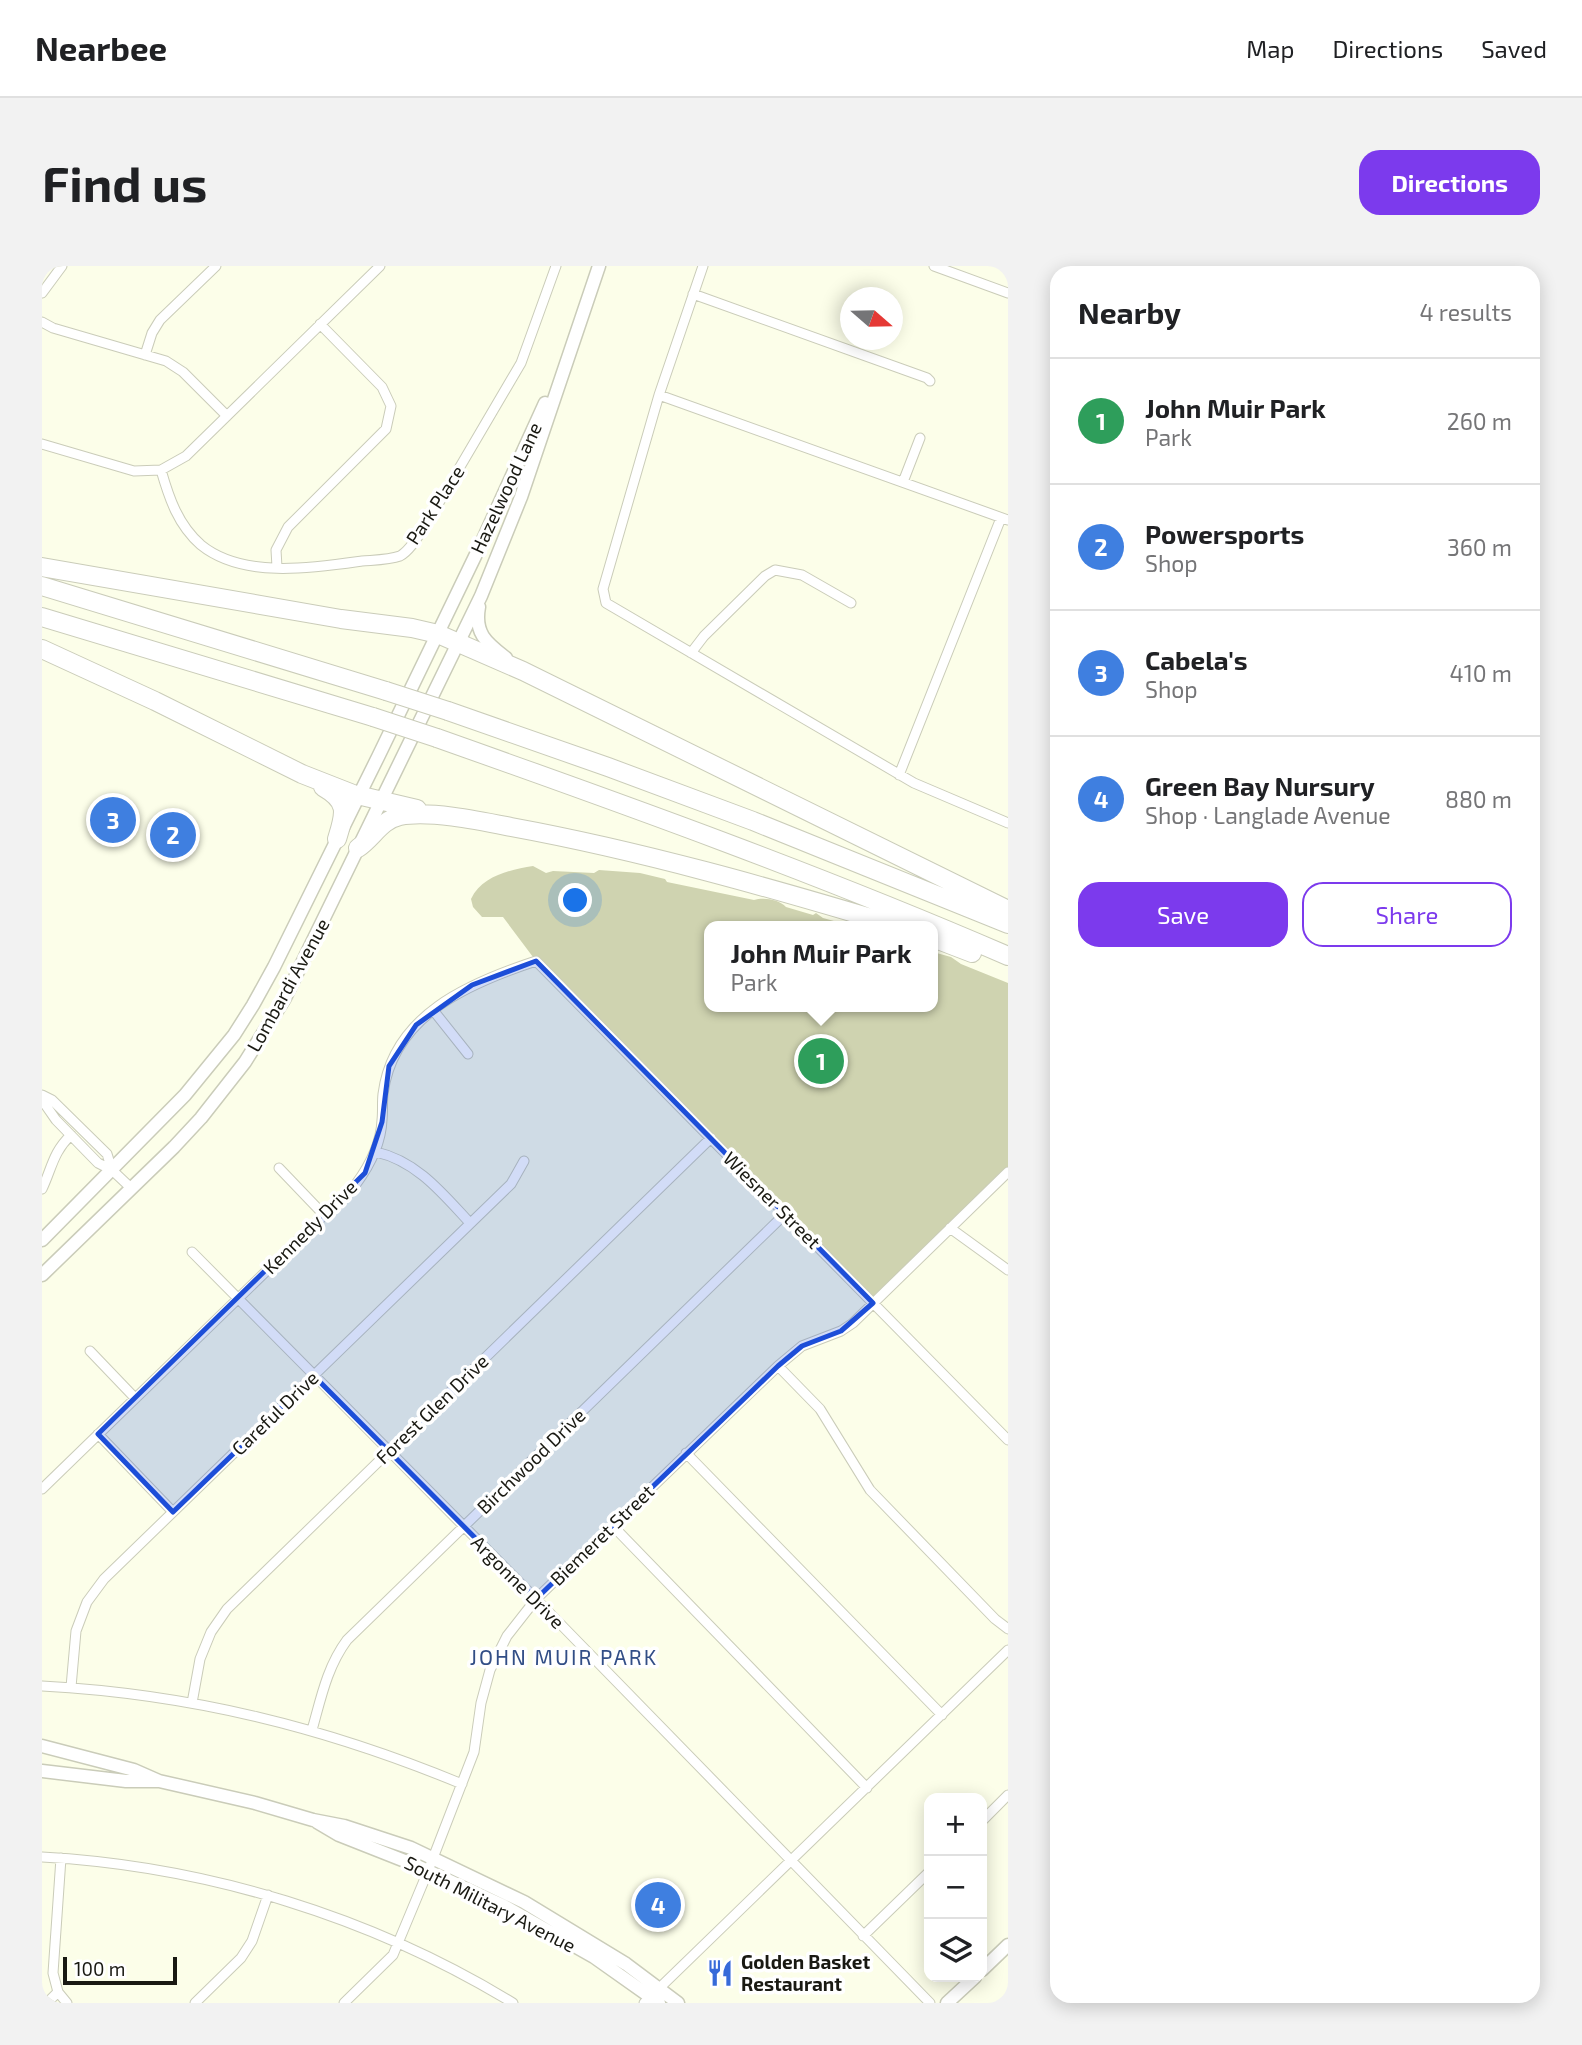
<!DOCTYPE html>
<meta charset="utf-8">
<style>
body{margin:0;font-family:"Exo 2",sans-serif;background:#f2f2f2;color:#202124}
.controls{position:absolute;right:21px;bottom:21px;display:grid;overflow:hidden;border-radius:14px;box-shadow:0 4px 18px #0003}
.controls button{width:63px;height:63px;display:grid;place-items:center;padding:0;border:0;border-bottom:2px solid #e0e0e0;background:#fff;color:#202124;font:35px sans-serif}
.compass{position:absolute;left:798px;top:21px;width:63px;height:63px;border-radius:50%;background:#fff;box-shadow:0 4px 18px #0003;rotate:110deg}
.scale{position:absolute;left:21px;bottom:18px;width:114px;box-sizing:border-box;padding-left:7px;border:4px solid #191912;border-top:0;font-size:19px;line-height:24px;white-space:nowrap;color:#191912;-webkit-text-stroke:5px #fff;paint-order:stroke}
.you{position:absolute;left:534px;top:635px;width:24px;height:24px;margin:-18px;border:5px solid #fff;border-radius:50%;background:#1a73e8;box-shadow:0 0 0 10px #1a73e833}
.badge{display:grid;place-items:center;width:46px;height:46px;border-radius:50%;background:#7c3aed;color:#fff;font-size:23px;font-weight:700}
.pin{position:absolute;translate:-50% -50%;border:4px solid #fff;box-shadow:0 2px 7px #0006}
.popup{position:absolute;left:662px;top:655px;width:234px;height:91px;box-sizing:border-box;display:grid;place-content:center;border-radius:14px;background:#fff;filter:drop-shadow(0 2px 5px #0005);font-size:23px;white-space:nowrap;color:#757577}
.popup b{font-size:26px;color:#202124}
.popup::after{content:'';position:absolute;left:50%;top:100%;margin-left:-14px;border:14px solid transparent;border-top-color:#fff}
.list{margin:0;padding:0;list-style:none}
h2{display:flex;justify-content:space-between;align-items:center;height:91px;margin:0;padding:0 28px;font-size:30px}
h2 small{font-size:23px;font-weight:400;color:#757577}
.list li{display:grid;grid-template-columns:46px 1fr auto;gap:21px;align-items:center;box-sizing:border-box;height:126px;padding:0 28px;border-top:2px solid #e0e0e0}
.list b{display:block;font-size:26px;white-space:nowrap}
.list p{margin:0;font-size:23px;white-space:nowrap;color:#757577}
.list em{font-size:23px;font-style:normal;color:#757577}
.actions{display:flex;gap:14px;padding:21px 28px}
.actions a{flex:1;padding:16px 0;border:2px solid #7c3aed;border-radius:21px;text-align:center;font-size:24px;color:#7c3aed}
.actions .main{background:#7c3aed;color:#fff}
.icon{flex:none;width:38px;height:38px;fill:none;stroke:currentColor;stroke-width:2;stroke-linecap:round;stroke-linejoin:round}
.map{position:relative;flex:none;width:966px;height:1737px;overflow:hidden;border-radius:21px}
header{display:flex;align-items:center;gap:42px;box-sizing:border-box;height:98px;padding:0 35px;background:#fff;border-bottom:2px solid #e0e0e0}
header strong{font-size:33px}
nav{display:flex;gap:38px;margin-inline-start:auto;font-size:24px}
.intro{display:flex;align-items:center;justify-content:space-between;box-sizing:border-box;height:168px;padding:0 42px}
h1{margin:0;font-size:49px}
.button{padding:18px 32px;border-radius:21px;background:#7c3aed;color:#fff;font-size:24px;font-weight:700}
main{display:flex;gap:42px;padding:0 42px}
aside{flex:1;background:#fff;border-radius:21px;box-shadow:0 4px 18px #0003}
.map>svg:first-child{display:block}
</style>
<header>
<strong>Nearbee</strong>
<nav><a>Map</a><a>Directions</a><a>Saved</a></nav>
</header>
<div class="intro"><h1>Find us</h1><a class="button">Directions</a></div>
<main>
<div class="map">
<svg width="966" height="1737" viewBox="0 0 966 1737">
<rect width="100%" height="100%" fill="#fcfee9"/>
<path fill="#cfd3b0" d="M 491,600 L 504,607 L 511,605 L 552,607 L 557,604 L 598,607 L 623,613 L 625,616 L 712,634 C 721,631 737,633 744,641 L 771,649 L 774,647 L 781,652 L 810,660 L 667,660 L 667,741 L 891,741 L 891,686 L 909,691 L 919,698 L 966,717 L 966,906 L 831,1037 L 494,695 L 461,651 L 440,651 L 431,641 L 429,633 C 440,610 467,604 491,600 Z"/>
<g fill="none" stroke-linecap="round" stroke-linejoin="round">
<defs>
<path id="street" d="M 661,0 L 617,129 L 561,323 L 564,337 L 872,517 L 966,557
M 892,0 L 966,27
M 0,27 L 20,0
M 651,28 L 885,112 L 888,115
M 0,56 L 11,62 L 124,95 L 141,106 L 185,150
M 103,89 L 110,67 L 118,54 L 174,0
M 617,129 L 966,254
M 0,178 L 92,205 L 119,204 L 144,190 L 338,0
M 119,204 C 127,232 136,259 159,279 C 201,313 271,302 320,295 C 331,294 347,294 358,290 C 369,284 378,267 385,257 L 479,97 L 514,0
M 861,216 L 878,172
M 235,301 L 234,284 L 246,261 L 344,163 L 349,140 L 340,121 L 278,58
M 649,387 L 662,370 L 723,310 L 733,304 L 760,309 L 809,337
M 857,509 L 959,252
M 391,744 L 426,788
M 0,829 L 10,834 L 65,888 L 70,904
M 0,834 L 14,854 L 56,897 L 70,904 L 89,922
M 334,886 C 375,895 401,928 428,957
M 237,902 L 282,949
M 0,923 C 10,902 11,886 29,869
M 908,962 L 966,1004
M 150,986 L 494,1333 L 888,1737
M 48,1085 L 93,1132
M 736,1100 L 778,1143 L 828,1224 L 953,1353 L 966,1363
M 56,1168 L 131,1246
M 644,1187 L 900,1449
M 0,1223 L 314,918 C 328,899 339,878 340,854 C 341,846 340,836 341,828 C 351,749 427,717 494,695 L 966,1174
M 570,1259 L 825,1522
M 0,1420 C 149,1428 282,1461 420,1518
M 29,1421 L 34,1365 L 45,1336 L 62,1313 L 469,918 L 482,895
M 150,1437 L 158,1393 L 169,1366 L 185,1343 L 669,872
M 270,1464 C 279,1432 285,1401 305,1374 L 743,948
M 940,1555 L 966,1529
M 0,1591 C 165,1600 330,1651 471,1737
M 821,1670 L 887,1606
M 16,1726 L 25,1737
M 5,1737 L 16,1726 L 11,1707 L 19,1592
M 153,1737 L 199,1692 L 210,1675 L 226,1629
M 302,1737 L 351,1689 L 386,1605 L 432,1486 L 439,1437 L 448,1404 L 465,1370 L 494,1333 L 736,1100 L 760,1080 L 799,1065 L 811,1057 L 966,906
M 602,1737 L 966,1384"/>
<path id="secondary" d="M 437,341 C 432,368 445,377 464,392
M 0,974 L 143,829 L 192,769 L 211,739 L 232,701 L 336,491 L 438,280 L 503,137
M 0,1009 L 132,881 L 159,852 L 203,796 L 243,732 L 439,330 L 479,231 L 557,0
M 0,1480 L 92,1504 L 117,1515 L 213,1537 L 271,1554 L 302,1560 L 369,1582 L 482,1636 L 584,1698 L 636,1737
M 0,1505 L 84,1515 L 115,1515
M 275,1556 L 297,1569 L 373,1599 L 462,1640 L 552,1691 L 617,1737
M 940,1704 L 966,1679
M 905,1737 L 933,1711"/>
<path id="highway" d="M 0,301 L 299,353 L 370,362 L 396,368 L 481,405 L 966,644
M 0,320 L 344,425
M 0,351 L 331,451
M 0,383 L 113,435 L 260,508 L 311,528 L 375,543
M 406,445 L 566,501 L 711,555 L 966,658
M 395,472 C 587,540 779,609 966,690
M 281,521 C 307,536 303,547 295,573
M 316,582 C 331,572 339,554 358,550 C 387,544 439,555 469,561 C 600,585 729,622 856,660
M 891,672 L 930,687"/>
</defs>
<use href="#street" stroke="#caccb9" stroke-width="11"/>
<use href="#secondary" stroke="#caccb9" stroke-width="15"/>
<use href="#highway" stroke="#caccb9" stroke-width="20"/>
<use href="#street" stroke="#fff" stroke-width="9"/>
<use href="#secondary" stroke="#fff" stroke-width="12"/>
<use href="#highway" stroke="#fff" stroke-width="18"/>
<defs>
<path id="highway-bridge" d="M 344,425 L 406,445
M 331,451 L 395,472"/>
</defs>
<use href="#highway-bridge" stroke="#caccb9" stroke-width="20" stroke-linecap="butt"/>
<use href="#highway-bridge" stroke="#fff" stroke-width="18"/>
</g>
<path fill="#1d4ed8" fill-opacity="0.2" stroke="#1d4ed8" stroke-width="5" stroke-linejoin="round" d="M 494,695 L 831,1037 L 799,1065 L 760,1080 L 736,1100 L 494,1333 L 272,1110 L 131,1246 L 56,1168 L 323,907 L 340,856 L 347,800 L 374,759 L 430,719 Z"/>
<defs>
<symbol id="restaurant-bare" viewBox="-9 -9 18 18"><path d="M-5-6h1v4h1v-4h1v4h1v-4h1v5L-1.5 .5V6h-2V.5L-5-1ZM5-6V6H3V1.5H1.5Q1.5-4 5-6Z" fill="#376ad9" stroke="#fff" stroke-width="2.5" paint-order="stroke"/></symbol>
</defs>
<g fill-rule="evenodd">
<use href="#restaurant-bare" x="659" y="1688" width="38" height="38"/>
</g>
<g text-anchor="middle" stroke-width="7" stroke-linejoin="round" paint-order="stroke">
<g font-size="19" fill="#191912" stroke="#fff">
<text transform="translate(464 222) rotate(-65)" y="7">Hazelwood Lane</text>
<text transform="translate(393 239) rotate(-57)" y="7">Park Place</text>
<text transform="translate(246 719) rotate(-61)" y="7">Lombardi Avenue</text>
<text transform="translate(730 934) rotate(45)" y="7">Wiesner Street</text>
<text transform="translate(268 961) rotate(-45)" y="7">Kennedy Drive</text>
<text transform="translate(390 1143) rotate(-44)" y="7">Forest Glen Drive</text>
<text transform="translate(233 1147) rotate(-44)" y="7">Careful Drive</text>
<text transform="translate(489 1195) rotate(-44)" y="7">Birchwood Drive</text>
<text transform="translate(560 1269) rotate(-44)" y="7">Biemeret Street</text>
<text transform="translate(476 1316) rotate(45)" y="7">Argonne Drive</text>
<text transform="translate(448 1638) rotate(27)" y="7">South Military Avenue</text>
</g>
<g font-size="19" font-weight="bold" fill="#191912" stroke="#fff" text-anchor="start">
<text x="699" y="1703">Golden Basket<tspan x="699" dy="22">Restaurant</tspan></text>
</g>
<g font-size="21" letter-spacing="2" fill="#324e86" stroke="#fff">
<text x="522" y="1399">JOHN MUIR PARK</text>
</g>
</g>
</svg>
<div class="controls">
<button>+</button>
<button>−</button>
<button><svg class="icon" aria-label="layers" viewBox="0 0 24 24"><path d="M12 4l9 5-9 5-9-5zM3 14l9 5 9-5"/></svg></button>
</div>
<svg class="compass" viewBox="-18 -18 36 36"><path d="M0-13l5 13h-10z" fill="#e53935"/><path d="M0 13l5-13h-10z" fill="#757577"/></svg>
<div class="scale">100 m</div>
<div class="you"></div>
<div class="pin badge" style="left:779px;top:795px;background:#2e9e5b">1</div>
<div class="popup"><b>John Muir Park</b>Park</div>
<div class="pin badge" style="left:131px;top:569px;background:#3f7fe0">2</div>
<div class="pin badge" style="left:71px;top:554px;background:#3f7fe0">3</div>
<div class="pin badge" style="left:616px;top:1639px;background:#3f7fe0">4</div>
</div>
<aside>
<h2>Nearby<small>4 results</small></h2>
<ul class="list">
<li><span class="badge" style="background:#2e9e5b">1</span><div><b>John Muir Park</b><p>Park</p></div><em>260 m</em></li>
<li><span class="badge" style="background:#3f7fe0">2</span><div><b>Powersports</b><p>Shop</p></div><em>360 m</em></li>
<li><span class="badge" style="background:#3f7fe0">3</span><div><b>Cabela's</b><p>Shop</p></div><em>410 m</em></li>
<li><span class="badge" style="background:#3f7fe0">4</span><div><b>Green Bay Nursury</b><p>Shop · Langlade Avenue</p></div><em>880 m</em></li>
</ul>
<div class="actions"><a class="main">Save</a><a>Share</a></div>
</aside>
</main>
